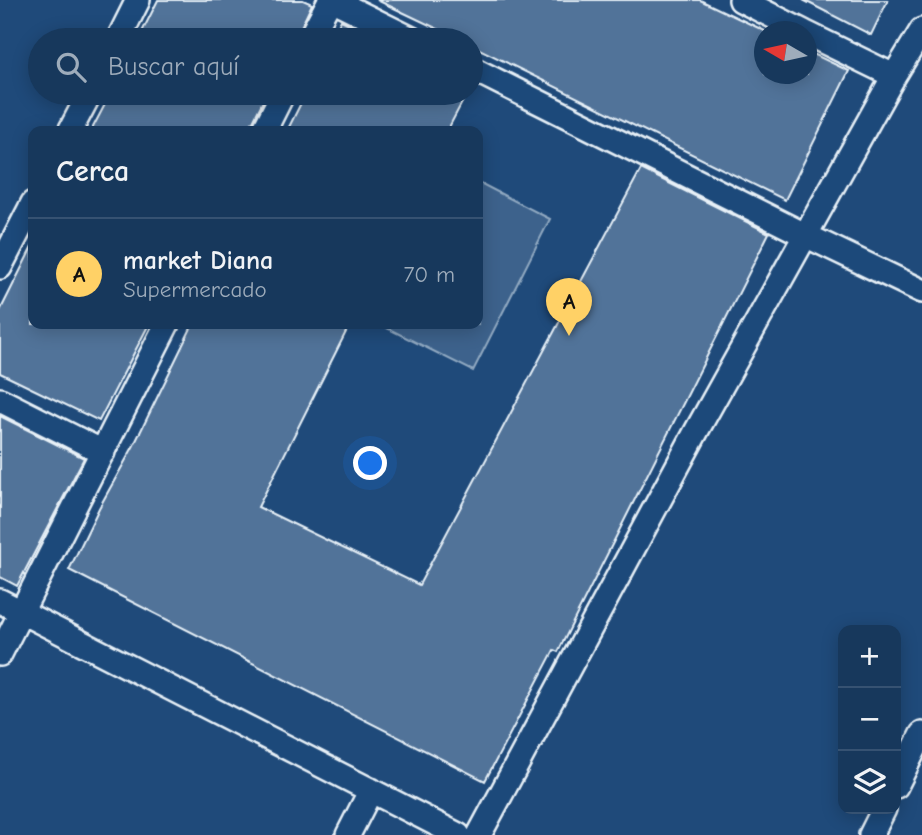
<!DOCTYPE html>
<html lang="es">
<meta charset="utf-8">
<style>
body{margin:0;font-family:"Comic Neue",sans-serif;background:#203f62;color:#f1f3f6}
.controls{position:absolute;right:21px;bottom:21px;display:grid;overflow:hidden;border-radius:14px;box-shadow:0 4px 18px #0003}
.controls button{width:63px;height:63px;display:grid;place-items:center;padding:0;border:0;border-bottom:2px solid #365272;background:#17385c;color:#f1f3f6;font:35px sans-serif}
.compass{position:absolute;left:754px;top:21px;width:63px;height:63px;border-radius:50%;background:#17385c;box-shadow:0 4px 18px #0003;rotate:279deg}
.you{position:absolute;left:371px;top:464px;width:24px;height:24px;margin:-18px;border:5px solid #fff;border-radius:50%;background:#1a73e8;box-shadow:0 0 0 10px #1a73e833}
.badge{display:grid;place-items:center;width:46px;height:46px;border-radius:50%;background:#ffd166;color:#111;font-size:23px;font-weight:700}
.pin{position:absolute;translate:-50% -58px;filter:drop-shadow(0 2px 4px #0008)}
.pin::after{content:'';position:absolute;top:37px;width:24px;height:21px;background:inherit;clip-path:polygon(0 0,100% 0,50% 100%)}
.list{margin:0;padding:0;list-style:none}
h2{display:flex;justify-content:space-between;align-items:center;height:91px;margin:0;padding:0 28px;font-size:30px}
h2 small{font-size:23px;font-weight:400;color:#9eacbb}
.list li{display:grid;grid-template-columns:46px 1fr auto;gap:21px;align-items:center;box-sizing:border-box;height:112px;padding:0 28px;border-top:2px solid #365272}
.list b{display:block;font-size:26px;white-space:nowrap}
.list p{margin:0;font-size:23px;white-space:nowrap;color:#9eacbb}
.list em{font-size:23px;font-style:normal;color:#9eacbb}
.icon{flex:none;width:38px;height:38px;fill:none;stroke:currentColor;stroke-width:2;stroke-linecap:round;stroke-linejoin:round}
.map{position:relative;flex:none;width:922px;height:835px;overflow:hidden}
.search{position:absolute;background:#17385c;box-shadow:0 4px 18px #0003;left:28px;top:28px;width:455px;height:77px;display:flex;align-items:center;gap:18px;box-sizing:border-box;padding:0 24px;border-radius:38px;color:#9eacbb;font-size:26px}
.panel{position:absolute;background:#17385c;box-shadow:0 4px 18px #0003;left:28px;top:126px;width:455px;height:203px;border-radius:14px}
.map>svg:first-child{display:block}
</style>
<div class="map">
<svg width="922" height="835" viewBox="0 0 922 835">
<rect width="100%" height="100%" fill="#1f4a7a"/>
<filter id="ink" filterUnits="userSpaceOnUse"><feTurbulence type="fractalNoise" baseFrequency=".0143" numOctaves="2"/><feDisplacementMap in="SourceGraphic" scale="14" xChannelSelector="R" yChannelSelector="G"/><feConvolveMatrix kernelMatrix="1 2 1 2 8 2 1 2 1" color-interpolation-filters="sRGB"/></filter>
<g filter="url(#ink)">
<path fill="#3c628c" stroke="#92aac2" stroke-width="2" d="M 478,182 L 550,219 L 473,371 L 387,328 L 389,324 L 478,324 Z"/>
<path fill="#517399" stroke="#e8f1f8" stroke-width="2" d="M 158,0 L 303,0 L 312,4 L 295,40 L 138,40 Z
M 377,0 L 700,0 L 765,31 L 765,74 L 807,74 L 807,51 L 849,71 L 785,200 L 471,45 L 471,40 L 461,40 Z
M 803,0 L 888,0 L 871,35 Z
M 341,20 L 383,40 L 331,40 Z
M 111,93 L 267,93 L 248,131 L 91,131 Z
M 306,93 L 467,93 L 447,131 L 287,131 Z
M 641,169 L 769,233 L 558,652 L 554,650 L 485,781 L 69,570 L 99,508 L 133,447 L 193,324 L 350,324 L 258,507 L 419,585 Z
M 33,245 L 33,324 L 149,324 L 99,421 L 0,373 L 0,311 Z
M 0,416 L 84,458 L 17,586 L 0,577 Z"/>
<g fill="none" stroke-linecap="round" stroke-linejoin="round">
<defs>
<path id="minor" d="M 333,0 L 414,40
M 741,0 L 804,32
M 806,33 L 894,76
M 118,40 L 138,0
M 309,40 L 330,0
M 471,68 L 805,235 L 922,291
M 70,131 L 90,93
M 264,131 L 283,93
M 0,267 L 33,203
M 0,400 L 103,452
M 0,601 L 458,835
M 0,654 L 167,324
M 896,786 L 922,734
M 348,835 L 371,790
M 479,835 L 697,430 L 894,76 L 922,30
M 871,835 L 884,809"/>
</defs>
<use href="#minor" stroke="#e8f1f8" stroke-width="28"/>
<use href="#minor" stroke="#1f4a7a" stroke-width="23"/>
</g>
</g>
</svg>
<div class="controls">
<button>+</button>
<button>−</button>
<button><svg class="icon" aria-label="layers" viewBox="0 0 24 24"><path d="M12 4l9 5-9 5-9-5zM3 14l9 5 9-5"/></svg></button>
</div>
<svg class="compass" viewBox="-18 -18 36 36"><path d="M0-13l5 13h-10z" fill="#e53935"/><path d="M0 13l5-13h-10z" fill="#9eacbb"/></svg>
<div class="you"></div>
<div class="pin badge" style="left:569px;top:336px">A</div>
<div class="search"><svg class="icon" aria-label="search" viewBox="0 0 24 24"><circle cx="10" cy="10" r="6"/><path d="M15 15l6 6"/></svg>Buscar aquí</div>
<section class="panel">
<h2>Cerca<small></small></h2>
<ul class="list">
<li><span class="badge">A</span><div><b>market Diana</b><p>Supermercado</p></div><em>70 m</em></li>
</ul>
</section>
</div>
